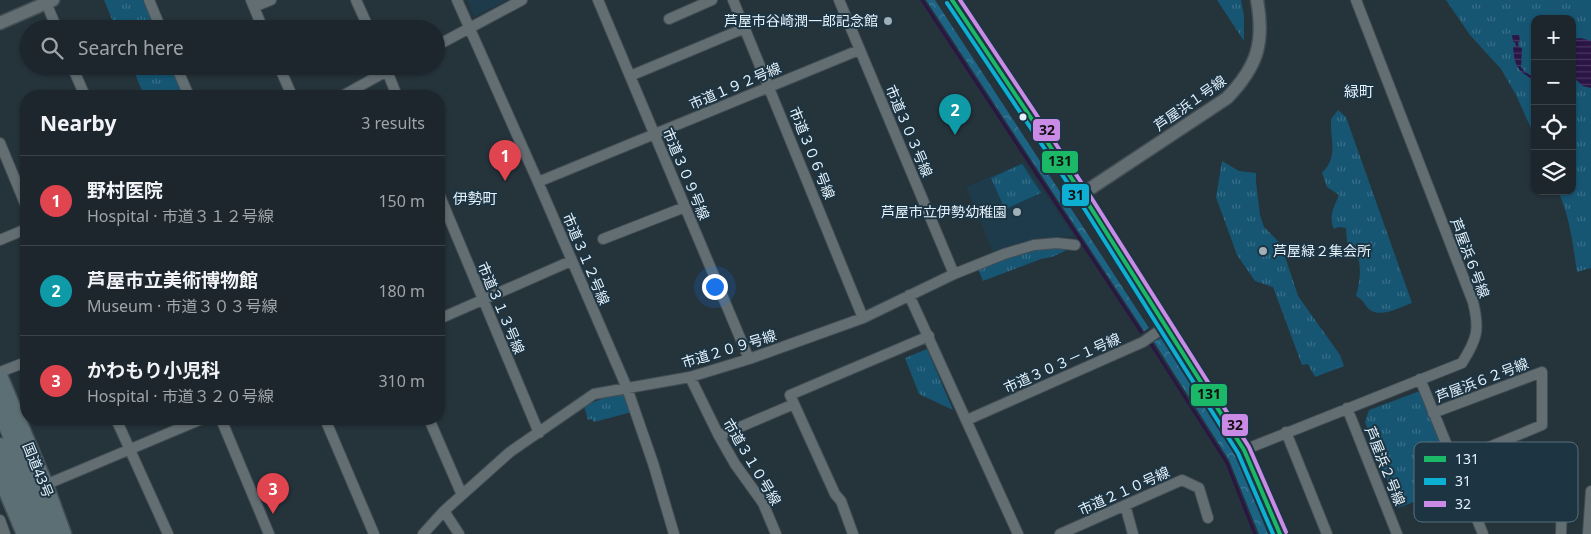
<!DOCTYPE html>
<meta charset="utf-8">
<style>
body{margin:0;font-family:"Noto Sans","Noto Sans JP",sans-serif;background:#252e34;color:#f1f3f6}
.controls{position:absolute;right:15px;top:15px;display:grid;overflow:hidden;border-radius:10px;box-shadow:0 1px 4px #0004}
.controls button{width:45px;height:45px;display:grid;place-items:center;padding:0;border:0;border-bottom:1px solid #3a4348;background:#1c262c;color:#f1f3f6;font:25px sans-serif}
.you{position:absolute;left:714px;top:286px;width:18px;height:18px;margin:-12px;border:4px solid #fff;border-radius:50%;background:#1a73e8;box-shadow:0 0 0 8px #1a73e833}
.badge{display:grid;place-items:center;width:32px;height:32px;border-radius:50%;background:#a1afb8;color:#fff;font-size:16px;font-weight:700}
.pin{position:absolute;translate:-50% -41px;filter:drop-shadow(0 1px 2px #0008)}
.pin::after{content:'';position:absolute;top:26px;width:18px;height:15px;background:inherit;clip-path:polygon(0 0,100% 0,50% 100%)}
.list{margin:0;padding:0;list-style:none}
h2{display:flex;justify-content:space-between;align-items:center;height:65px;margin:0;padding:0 20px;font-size:21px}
h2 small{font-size:16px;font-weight:400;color:#a0a5a9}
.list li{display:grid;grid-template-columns:32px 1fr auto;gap:15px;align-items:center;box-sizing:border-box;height:90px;padding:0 20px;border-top:1px solid #3a4348}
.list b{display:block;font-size:19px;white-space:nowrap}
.list p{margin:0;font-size:16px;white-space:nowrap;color:#a0a5a9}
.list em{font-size:16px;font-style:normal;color:#a0a5a9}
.icon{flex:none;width:28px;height:28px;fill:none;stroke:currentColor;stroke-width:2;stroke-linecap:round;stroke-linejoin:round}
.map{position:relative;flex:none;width:1591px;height:534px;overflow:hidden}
.search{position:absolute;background:#1c262c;box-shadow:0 1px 4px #0004;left:20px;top:20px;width:425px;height:55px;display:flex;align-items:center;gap:12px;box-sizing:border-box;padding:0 18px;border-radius:28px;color:#a0a5a9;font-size:19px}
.panel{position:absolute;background:#1c262c;box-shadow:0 1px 4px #0004;left:20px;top:90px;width:425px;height:335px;border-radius:20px}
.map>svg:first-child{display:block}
</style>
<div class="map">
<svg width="1591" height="534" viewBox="0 0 1591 534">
<defs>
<pattern id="forest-crowns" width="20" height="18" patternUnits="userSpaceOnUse" patternTransform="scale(1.25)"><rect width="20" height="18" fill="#1d6384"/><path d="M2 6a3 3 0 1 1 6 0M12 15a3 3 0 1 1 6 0" fill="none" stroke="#3e7a96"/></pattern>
<pattern id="park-tufts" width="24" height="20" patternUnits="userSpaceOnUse" patternTransform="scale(1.25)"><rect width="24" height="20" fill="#175673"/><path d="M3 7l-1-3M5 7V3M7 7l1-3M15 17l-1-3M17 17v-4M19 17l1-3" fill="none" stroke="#396f88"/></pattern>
<pattern id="water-rules" width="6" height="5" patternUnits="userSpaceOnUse" patternTransform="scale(1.25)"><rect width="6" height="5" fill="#2a1545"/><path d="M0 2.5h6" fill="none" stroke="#493861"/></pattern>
</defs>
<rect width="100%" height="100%" fill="#25333b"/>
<path fill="#1d3b4b" d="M 467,0 L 507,0 L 474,17 Z
M 1024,162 L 1074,236 L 1040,238 L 1005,247 L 993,252 L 966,187 Z"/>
<path fill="url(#forest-crowns)" d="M 926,0 L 935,0 L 1149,328 L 1144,331 Z
M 1161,338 L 1237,457 L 1268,534 L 1259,534 L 1229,460 L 1154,342 Z"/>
<path fill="url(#park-tufts)" d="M 104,0 L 144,0 L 156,29 L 116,29 Z
M 1217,0 L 1241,0 L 1244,16 L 1244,41 Z
M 1446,0 L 1591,0 L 1591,268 L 1577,272 C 1573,245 1570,217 1558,191 L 1572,191 L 1572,19 L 1535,19 L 1535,137 L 1516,95 L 1501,69 L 1470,35 Z
M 132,66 L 172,66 L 184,95 L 144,96 Z
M 1338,110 L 1346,117 L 1412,303 C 1400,307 1382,318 1370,310 C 1364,305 1365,301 1356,296 C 1361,279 1364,253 1347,242 L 1346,228 L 1338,227 L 1334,229 C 1328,217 1334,207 1339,195 L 1327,187 L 1322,173 C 1339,156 1330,140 1331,119 Z
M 1222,161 L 1239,171 L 1256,173 L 1256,182 L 1260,215 L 1264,227 L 1281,244 L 1298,296 L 1340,355 L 1344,366 L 1315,377 L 1308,364 L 1302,365 L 1273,287 L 1255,281 L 1237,255 L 1216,197 Z
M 1022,164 L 1041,193 L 1005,209 L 991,178 Z
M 1055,248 L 1067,250 L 1052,257 L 1041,259 L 983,281 L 978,269 C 1005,259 1026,249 1055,248 Z
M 927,349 L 953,410 L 919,394 L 905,358 Z
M 621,391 L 632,412 L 594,422 L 592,419 L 588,420 L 584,406 Z
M 1420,391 L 1458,485 L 1398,508 L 1365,422 L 1369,410 Z"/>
<path fill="url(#water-rules)" d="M 1512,35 L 1519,35 L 1520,41 L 1518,42 L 1519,47 L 1522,48 L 1521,67 L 1525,72 L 1535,78 L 1534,81 C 1517,69 1515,68 1513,47 L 1516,46 L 1515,42 L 1513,42 Z
M 1581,38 L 1591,41 L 1591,88 L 1583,86 L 1572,76 L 1572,39 Z"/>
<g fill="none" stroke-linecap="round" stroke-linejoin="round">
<path stroke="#2a1545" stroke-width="3" d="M 922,0 L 1141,332
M 1151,344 L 1227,463 L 1255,534"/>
<defs>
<path id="minor" d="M 45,0 L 57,29
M 149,0 L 161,29
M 251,0 L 263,29
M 356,0 L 369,29
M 457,0 L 538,182 L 627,388 L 653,463 L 674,534
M 598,0 L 749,359
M 733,0 L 863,318
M 839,0 L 954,274
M 254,7 L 271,0
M 669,19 L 712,0
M 436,46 L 522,0
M 72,66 L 85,96
M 176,66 L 189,96
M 279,66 L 292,96
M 385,66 L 397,96
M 630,76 L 745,28
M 342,96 L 396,66
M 0,143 L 26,206
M 538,182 L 859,50
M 439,194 L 539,433
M 603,239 L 685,207
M 0,240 L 26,229
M 909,295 L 1018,534
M 439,319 L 571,261
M 0,372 L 26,362
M 690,377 L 719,436 L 735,464 L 763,503 L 776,534
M 1420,379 L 1483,534
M 1347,408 L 1397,534
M 1433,413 L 1542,372 L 1542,425 L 1453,462
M 116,419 L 168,534
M 221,419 L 269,534
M 325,419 L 374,534
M 429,419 L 462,495
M 967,420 L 1143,342 L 1166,326
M 1286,432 L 1327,534
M 719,436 L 794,404
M 1244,450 L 1462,363 C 1477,339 1480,330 1473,302 L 1356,0
M 45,485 L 202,419
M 1125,505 L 1133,534
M 444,511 L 459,534
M 1476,515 L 1551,498 L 1562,504 L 1561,534
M 0,520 L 5,534
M 423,534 L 444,511 L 510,452 L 594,394 L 690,377 L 749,359 L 863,318 L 954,274 L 1004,254 L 1034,245 L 1057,243 L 1075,245
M 853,534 L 841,501 L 835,494 L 790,395 L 929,336
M 1060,534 L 1182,480 L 1199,488 L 1208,518
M 1588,534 L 1591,491"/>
<path id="tertiary" d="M 952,0 L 1082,194 L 1244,450 L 1280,534
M 0,23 L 53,0
M 1082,194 L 1227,98 C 1257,67 1265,43 1257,0"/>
<path id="trunk" d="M 0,378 L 45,485 L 63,534
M 0,475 L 25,534"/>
<path id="motorway" d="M 0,407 L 53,534
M 0,447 L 36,534"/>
</defs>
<use href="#minor" stroke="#424e54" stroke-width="12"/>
<use href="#tertiary" stroke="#424e54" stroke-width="15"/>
<use href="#trunk" stroke="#424e54" stroke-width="19"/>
<use href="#motorway" stroke="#424e54" stroke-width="20"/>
<use href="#minor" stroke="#636e73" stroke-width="10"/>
<use href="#tertiary" stroke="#636e73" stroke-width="12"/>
<use href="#trunk" stroke="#5c6f75" stroke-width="16"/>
<use href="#motorway" stroke="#5b6f75" stroke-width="18"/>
<defs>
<path id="bus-1" d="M 952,0 L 1082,194 L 1244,450 L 1280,534"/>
<path id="bus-2" d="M 947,3 L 1077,197 L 1238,453 L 1273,534"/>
<path id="bus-3" d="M 960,0 L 1087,191 L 1249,447 L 1286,532"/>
</defs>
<use href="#bus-1" stroke="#1d3543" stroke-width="8"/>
<use href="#bus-2" stroke="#1d3543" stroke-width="8"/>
<use href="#bus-3" stroke="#1d3543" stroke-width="8"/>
<use href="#bus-1" stroke="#1ab867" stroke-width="4"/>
<use href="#bus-2" stroke="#0dafd3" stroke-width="4"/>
<use href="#bus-3" stroke="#ca8be6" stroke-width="4"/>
</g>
<g fill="#a1afb8" stroke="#1d3543" stroke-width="2">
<circle cx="888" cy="21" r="5"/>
<circle cx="1017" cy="212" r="5"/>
<circle cx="1263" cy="251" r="5"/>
</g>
<circle fill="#e4f2fb" stroke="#1d3543" stroke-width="2" cx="1023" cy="117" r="4.5"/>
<g text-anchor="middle" stroke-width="4" stroke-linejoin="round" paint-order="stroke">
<g font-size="14" fill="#e4f2fb" stroke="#1d3543" text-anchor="end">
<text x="878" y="26">芦屋市谷崎潤一郎記念館</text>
<text x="1007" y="217">芦屋市立伊勢幼稚園</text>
<text x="1273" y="256" text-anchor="start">芦屋緑２集会所</text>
</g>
<g font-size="14" fill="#e4f2fb" stroke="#1d3543">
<text transform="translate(735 86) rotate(-23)" y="5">市道１９２号線</text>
<text transform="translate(1190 103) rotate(-35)" y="5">芦屋浜１号線</text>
<text transform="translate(909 131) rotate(67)" y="5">市道３０３号線</text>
<text transform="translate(812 153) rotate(68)" y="5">市道３０６号線</text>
<text transform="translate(686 174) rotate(67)" y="5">市道３０９号線</text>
<text transform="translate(1470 258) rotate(69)" y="5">芦屋浜６号線</text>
<text transform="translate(586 259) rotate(67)" y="5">市道３１２号線</text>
<text transform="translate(501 308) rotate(67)" y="5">市道３１３号線</text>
<text transform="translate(729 349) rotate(-17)" y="5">市道２０９号線</text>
<text transform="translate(1062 363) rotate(-24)" y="5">市道３０３－１号線</text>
<text transform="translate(1482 380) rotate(-21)" y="5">芦屋浜６２号線</text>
<text transform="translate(752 462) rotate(59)" y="5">市道３１０号線</text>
<text transform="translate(1385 466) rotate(68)" y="5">芦屋浜２号線</text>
<text transform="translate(38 470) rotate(68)" y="5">国道43号</text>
<text transform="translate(1124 491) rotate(-24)" y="5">市道２１０号線</text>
</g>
<g font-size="15" fill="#e4f2fb" stroke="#1d3543">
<text x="1359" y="97">緑町</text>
<text x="475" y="204">伊勢町</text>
</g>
</g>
<rect x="1414" y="442" width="164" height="80" rx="8" fill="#1d3543" stroke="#596e7a" stroke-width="1"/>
<rect x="1424" y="456" width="22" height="6" fill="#1ab867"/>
<rect x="1424" y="478" width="22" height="7" fill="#0dafd3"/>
<rect x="1424" y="501" width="22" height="6" fill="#ca8be6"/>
<g font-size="14" fill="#e4f2fb">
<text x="1455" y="464">131</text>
<text x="1455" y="486">31</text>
<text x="1455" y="509">32</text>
</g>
<g stroke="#1d3543" stroke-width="2">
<rect x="1032" y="118" width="29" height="24" rx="5" fill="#ca8be6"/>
<rect x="1041" y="150" width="38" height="24" rx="5" fill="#1ab867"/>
<rect x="1061" y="183" width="29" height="24" rx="5" fill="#0dafd3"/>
<rect x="1190" y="383" width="38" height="24" rx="5" fill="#1ab867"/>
<rect x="1221" y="413" width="28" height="24" rx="5" fill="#ca8be6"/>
</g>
<g font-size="14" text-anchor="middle" font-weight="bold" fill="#111">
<text x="1047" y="135">32</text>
<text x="1060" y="166">131</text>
<text x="1076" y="200">31</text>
<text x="1209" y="399">131</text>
<text x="1235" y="430">32</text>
</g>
</svg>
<div class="controls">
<button>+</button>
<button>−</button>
<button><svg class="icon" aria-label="locate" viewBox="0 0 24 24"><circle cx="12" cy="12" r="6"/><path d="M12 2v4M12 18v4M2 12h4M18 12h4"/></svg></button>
<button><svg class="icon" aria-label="layers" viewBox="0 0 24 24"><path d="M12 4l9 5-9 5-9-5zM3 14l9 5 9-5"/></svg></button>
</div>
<div class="you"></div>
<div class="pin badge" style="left:505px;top:181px;background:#e0444e">1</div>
<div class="pin badge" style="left:955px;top:135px;background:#0f9aa8">2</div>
<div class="pin badge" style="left:273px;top:514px;background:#e0444e">3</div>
<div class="search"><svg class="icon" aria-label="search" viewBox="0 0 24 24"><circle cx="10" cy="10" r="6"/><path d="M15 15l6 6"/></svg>Search here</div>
<section class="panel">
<h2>Nearby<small>3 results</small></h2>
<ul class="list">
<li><span class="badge" style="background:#e0444e">1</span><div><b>野村医院</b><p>Hospital · 市道３１２号線</p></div><em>150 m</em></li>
<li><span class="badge" style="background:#0f9aa8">2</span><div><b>芦屋市立美術博物館</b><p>Museum · 市道３０３号線</p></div><em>180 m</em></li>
<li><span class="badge" style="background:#e0444e">3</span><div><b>かわもり小児科</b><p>Hospital · 市道３２０号線</p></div><em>310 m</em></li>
</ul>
</section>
</div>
